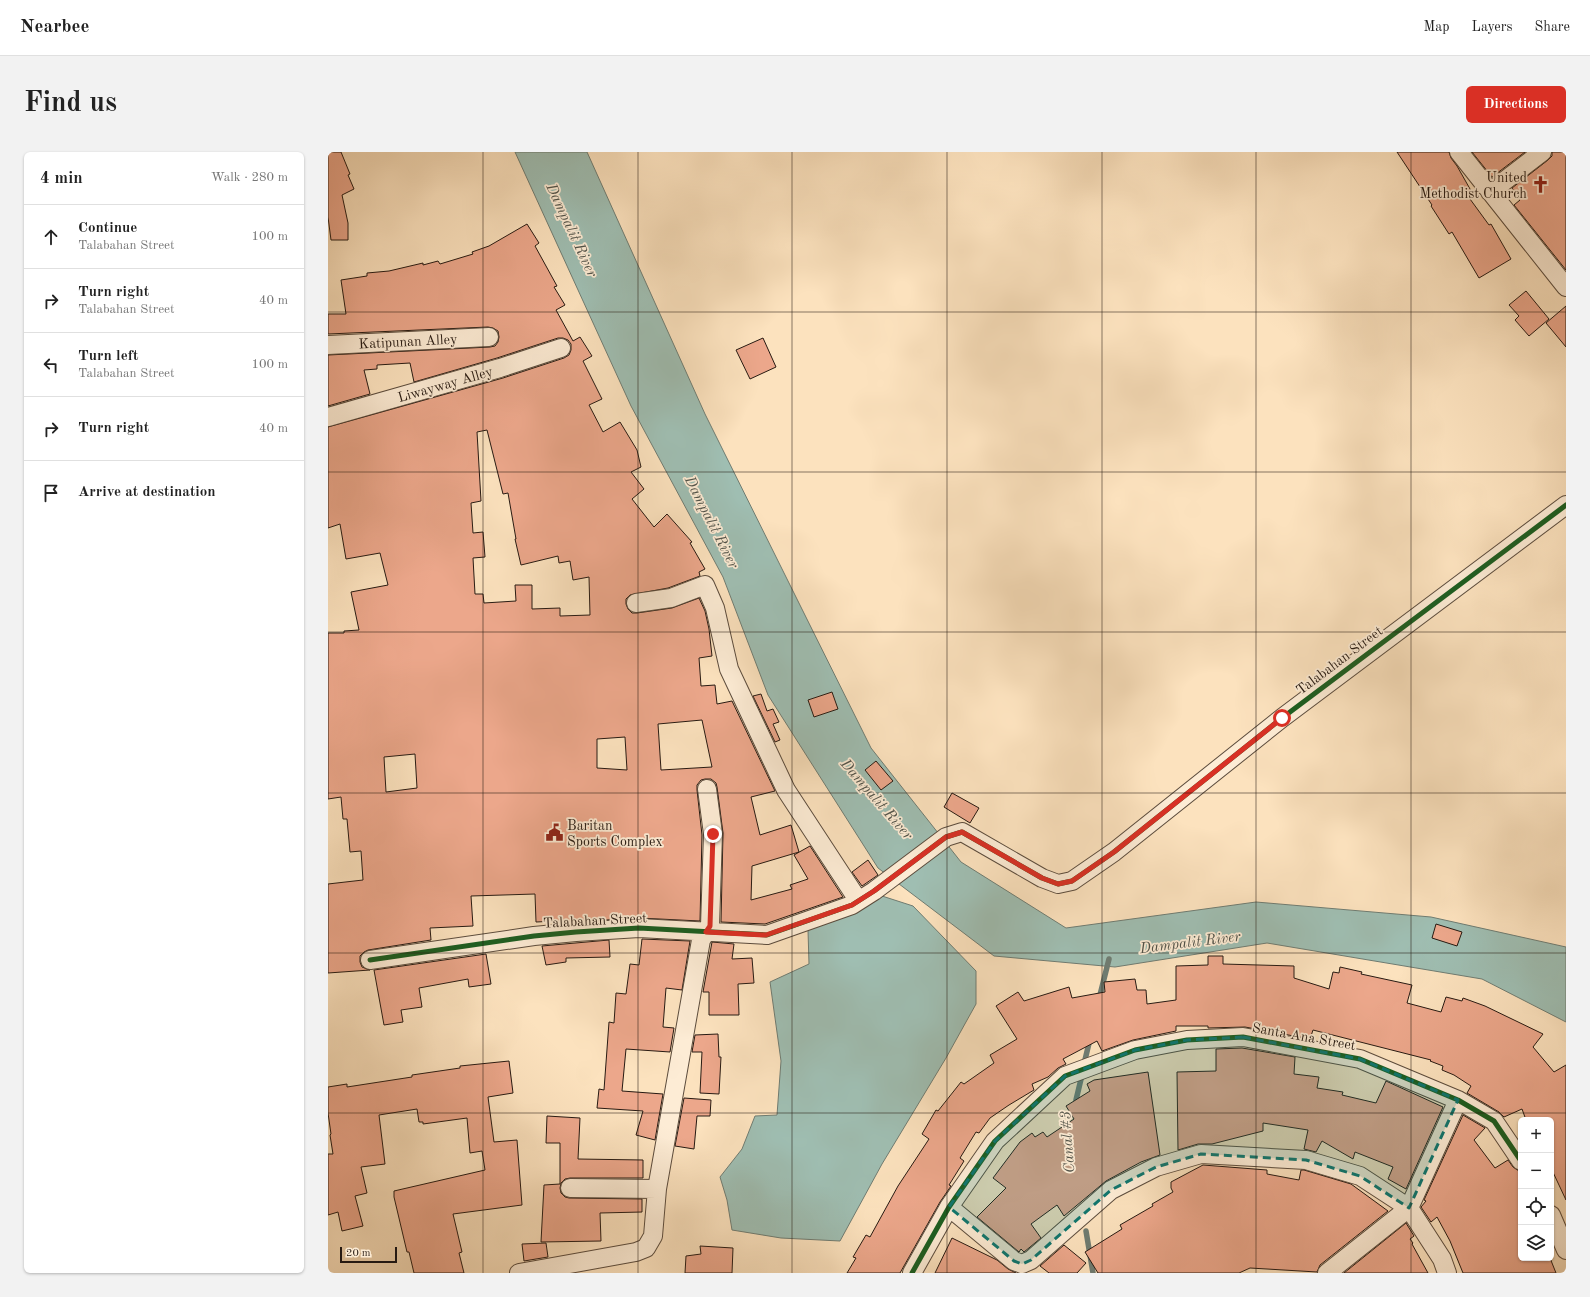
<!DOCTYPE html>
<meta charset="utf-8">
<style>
body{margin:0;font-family:"Old Standard TT",serif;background:#f2f2f2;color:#222}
.controls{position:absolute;right:12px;bottom:12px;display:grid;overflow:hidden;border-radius:6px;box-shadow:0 1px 3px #0004}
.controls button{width:36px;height:36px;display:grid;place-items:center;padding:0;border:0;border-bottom:1px solid #e0e0e0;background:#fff;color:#222;font:20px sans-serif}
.scale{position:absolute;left:12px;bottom:10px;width:57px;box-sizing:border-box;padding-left:4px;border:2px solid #271a12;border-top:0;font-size:11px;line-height:14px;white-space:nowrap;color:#271a12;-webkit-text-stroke:3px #fdecd5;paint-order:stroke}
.stop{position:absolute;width:12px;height:12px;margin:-9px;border:3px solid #d93025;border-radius:50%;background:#fff}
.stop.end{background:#d93025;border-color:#fff;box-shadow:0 1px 4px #0008}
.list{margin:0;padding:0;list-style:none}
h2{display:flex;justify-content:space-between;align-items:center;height:52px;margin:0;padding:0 16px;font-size:17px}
h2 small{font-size:13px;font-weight:400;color:#767676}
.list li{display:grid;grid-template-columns:26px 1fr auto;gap:12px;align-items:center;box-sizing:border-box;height:64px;padding:0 16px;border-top:1px solid #e0e0e0}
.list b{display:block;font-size:15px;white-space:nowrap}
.list p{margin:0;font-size:13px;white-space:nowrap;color:#767676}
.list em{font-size:13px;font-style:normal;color:#767676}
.icon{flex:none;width:22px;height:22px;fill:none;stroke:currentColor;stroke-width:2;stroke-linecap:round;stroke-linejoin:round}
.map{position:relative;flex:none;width:1238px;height:1121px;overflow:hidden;border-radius:6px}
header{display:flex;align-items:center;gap:24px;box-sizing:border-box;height:56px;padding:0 20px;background:#fff;border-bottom:1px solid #e0e0e0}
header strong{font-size:19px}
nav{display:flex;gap:22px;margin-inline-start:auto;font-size:14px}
.intro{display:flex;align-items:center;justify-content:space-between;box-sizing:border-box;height:96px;padding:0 24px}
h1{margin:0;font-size:28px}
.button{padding:10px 18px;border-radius:6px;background:#d93025;color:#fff;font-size:14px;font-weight:700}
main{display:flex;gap:24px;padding:0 24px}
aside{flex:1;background:#fff;border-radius:6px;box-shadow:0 1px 3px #0004}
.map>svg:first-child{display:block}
</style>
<header>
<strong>Nearbee</strong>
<nav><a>Map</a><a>Layers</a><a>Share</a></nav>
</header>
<div class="intro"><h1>Find us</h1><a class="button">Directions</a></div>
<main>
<aside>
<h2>4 min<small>Walk · 280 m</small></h2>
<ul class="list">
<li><svg class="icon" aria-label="ahead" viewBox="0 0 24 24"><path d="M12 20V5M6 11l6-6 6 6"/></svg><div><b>Continue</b><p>Talabahan Street</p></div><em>100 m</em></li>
<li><svg class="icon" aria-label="right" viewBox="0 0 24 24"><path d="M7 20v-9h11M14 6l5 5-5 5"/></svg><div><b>Turn right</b><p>Talabahan Street</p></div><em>40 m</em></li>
<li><svg class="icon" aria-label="left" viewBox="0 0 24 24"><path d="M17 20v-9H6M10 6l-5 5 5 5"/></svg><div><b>Turn left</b><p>Talabahan Street</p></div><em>100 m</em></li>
<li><svg class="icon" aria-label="right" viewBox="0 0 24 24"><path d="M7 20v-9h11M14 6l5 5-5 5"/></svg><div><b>Turn right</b></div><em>40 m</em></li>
<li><svg class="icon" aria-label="arrive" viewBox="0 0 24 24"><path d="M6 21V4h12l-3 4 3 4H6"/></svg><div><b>Arrive at destination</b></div></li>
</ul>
</aside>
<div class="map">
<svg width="1238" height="1121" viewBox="0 0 1238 1121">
<rect width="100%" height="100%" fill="#fce2be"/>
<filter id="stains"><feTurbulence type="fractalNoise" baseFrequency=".005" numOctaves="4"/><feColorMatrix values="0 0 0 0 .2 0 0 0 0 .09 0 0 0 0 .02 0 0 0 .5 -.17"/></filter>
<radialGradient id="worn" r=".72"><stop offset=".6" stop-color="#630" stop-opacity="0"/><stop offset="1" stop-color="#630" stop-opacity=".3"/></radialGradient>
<path fill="#9fbeb2" stroke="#6f7c72" d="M 187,0 L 259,0 L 377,262 L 543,596 L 633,710 L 738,776 L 928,750 L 1103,765 L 1238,795 L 1238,870 L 1154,827 L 939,791 L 787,815 L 666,804 L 550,716 L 440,543 L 395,425 L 303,254 Z
M 554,744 L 585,754 L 648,819 L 648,852 L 618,906 L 554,1012 L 512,1089 L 453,1086 L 404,1078 L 399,1048 L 392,1025 L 414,997 L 427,964 L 449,963 L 453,909 L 442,830 L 481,812 L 480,778 Z"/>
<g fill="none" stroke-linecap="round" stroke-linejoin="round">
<path stroke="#6f7c72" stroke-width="5.5" d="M 771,847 L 781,807
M 756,912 L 762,887
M 748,954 L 748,948 L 754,923
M 758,1079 L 765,1121"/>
</g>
<path fill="#eca78b" stroke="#271a12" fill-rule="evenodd" d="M 0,0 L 13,0 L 22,22 L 20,23 L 26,37 L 14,43 L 20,71 L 20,88 L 3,88 L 0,65 Z
M 1069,0 L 1121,0 L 1123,6 L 1129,14 L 1146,44 L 1142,47 L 1161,73 L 1163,72 L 1183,107 L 1151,126 L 1124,80 L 1121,82 L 1103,54 L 1104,53 Z
M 1144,0 L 1197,0 L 1164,25 Z
M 1224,0 L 1238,0 L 1238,118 L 1186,53 L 1192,48 L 1184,36 L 1220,8 L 1224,4 Z
M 199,72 L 211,91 L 207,94 L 229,134 L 226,135 L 237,153 L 228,158 L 245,189 L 252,185 L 264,204 L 255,209 L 274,247 L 261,253 L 275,280 L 292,270 L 309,298 L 313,315 L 303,320 L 316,337 L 304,347 L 326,375 L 339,362 L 364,390 L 362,391 L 377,417 L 371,420 L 372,424 L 340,436 L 302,443 L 298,447 L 298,452 L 300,457 L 304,461 L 309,461 L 344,456 L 371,446 L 377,459 L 381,477 L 384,504 L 371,506 L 373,534 L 387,533 L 389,552 L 404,549 L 447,639 L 423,645 L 432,683 L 463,673 L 471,700 L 424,714 L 423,748 L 464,737 L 462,733 L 480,727 L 466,703 L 482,694 L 515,745 L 437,772 L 393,770 L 395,681 L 389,635 L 388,631 L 383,627 L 377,627 L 373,628 L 369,633 L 369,638 L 374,683 L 372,769 L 311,766 L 229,771 L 229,769 L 208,770 L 207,742 L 143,744 L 145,774 L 102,776 L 103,788 L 40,798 L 36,800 L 32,804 L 32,810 L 34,815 L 42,818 L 0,821 L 0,732 L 35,728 L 33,699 L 22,700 L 19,667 L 15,667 L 13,645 L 0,647 L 0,481 L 16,481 L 16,479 L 31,478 L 23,440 L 60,433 L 52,401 L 18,407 L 12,372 L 0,376 L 0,275 L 175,226 L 236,206 L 241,203 L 243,198 L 243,192 L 240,188 L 235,186 L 230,186 L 169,206 L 86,230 L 82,211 L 49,213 L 49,217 L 36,218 L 42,242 L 0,254 L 0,203 L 162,195 L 167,194 L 170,190 L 171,185 L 170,179 L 165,176 L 160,175 L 0,182 L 0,162 L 18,162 L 13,128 L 39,124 L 39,121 L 61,119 L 95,111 L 95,113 L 110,109 L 112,112 L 145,102 L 144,100 L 161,94 ZM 159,278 L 175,342 L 180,341 L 188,387 L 187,387 L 193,413 L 230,404 L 231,411 L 242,409 L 245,428 L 261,425 L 262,463 L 232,464 L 232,456 L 204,457 L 204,433 L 187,433 L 188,449 L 156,451 L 155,442 L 147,442 L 145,406 L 157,405 L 155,380 L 145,381 L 143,351 L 153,349 L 149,280 ZM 374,568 L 384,615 L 333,618 L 330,572 ZM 297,585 L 299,618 L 269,616 L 269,587 ZM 87,602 L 89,636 L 58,640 L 56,605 Z
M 1198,139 L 1221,167 L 1201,184 L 1187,168 L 1191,164 L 1181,153 Z
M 1238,154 L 1238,195 L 1218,171 Z
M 435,186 L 448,215 L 422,227 L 408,198 Z
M 504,540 L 510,557 L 486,565 L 480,548 Z
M 433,542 L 439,559 L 445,557 L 451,570 L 445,572 L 452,588 L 447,590 L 425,544 Z
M 548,609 L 565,629 L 553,638 L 537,618 Z
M 624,641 L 651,656 L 642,671 L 616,655 Z
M 540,708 L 550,723 L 534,734 L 524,720 Z
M 1108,772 L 1134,780 L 1129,794 L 1104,786 Z
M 314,787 L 362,789 L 354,838 L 338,836 L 335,875 L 346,876 L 342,900 L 298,897 L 294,939 L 335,942 L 327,988 L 308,983 L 315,959 L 269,956 L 271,937 L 276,938 L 281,870 L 286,871 L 288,841 L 298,842 L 302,812 L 311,813 Z
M 281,788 L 282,805 L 238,806 L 238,810 L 218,813 L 214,794 Z
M 384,790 L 406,792 L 404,807 L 424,806 L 426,831 L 410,832 L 411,863 L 381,863 L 381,840 L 375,840 Z
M 158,802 L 163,832 L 141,835 L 140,827 L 91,836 L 94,855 L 73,858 L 75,870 L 56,873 L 46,818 Z
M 880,804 L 895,804 L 895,812 L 966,814 L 966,826 L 1001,837 L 1005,820 L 1011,821 L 1012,815 L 1034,820 L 1033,822 L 1084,833 L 1079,851 L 1113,860 L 1118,845 L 1134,849 L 1135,846 L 1157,854 L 1215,882 L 1205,895 L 1226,920 L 1238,913 L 1238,1048 L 1223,1016 L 1223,968 L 1198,968 L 1194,957 L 1176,965 L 1171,960 L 1139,941 L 1143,934 L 1126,923 L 1114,918 L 1115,914 L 1102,909 L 1103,908 L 985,878 L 982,887 L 917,875 L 880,876 L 880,874 L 848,874 L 848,879 L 805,888 L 774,899 L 769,889 L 735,907 L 738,912 L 730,916 L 720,925 L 704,932 L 706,938 L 681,953 L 662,966 L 651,981 L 648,980 L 632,1006 L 636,1009 L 621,1033 L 623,1034 L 612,1050 L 572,1121 L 519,1121 L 528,1106 L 525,1105 L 538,1083 L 542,1085 L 570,1034 L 601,987 L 594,982 L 608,958 L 610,959 L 633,930 L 636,932 L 666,911 L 662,903 L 689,887 L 668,854 L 690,840 L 696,849 L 741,835 L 744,846 L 777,840 L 776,830 L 807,827 L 809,838 L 818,838 L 819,852 L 848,848 L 848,814 L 880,813 Z
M 390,882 L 391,905 L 393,905 L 391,942 L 372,941 L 374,900 L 364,900 L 367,883 Z
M 914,896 L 967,905 L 966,922 L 991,925 L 989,936 L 1015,940 L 1014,943 L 1048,951 L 1058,929 L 1115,955 L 1078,1037 L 1060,1027 L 1065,1015 L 1027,1000 L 1025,1007 L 994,989 L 988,1000 L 976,997 L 980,978 L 935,971 L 935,979 L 884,992 L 870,992 L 850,998 L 849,920 L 888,919 L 888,897 Z
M 181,909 L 185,941 L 160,945 L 166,990 L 189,988 L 194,1053 L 125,1062 L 134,1100 L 131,1101 L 136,1121 L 86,1121 L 81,1100 L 79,1100 L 66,1045 L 66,1039 L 157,1018 L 154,999 L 142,1001 L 139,966 L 95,972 L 95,970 L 91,970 L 89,957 L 51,963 L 57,1012 L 33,1015 L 39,1041 L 27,1044 L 35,1074 L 14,1079 L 10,1060 L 0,1063 L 0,1002 L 5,1002 L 2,983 L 3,982 L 0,961 L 0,935 L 19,932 L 19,935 L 84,925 L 84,923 L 132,916 L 132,914 Z
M 820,920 L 832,1003 L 813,1010 L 778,1029 L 736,1064 L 729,1053 L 703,1072 L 713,1086 L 696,1100 L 693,1097 L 691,1100 L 649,1065 L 678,1036 L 665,1026 L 692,990 L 704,981 L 707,985 L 715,980 L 719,985 L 746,967 L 738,954 L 762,939 L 759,932 L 766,928 Z
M 356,946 L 383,948 L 382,964 L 369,964 L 366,997 L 347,994 Z
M 1135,963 L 1157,976 L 1146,988 L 1167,1016 L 1180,1008 L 1185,1015 L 1191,1019 L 1193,1023 L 1193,1106 L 1222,1106 L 1228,1121 L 1135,1121 L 1122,1089 L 1109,1065 L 1103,1070 L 1093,1055 L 1098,1049 L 1096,1048 Z
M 219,964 L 252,966 L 250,1007 L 315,1008 L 315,1026 L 242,1026 L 237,1027 L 233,1031 L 232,1036 L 233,1041 L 237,1045 L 241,1046 L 314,1047 L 314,1060 L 272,1061 L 273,1089 L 213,1090 L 216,1033 L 232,1032 L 232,991 L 218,991 Z
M 875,1013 L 939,1018 L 939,1022 L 971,1028 L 973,1018 L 976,1018 L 1023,1032 L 1060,1059 L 992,1113 L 989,1120 L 922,1116 L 911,1121 L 770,1121 L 757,1100 L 794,1077 L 792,1073 L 825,1054 L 824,1052 L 845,1040 L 843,1036 L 843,1030 Z
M 1078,1071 L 1086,1084 L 1082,1087 L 1085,1091 L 1084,1092 L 1100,1121 L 1016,1121 Z
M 624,1086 L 669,1108 L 680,1117 L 688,1121 L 607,1121 Z
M 218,1091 L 220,1105 L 196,1109 L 194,1092 Z
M 736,1093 L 758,1111 L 749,1121 L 721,1121 L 712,1114 Z
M 372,1094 L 405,1096 L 404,1121 L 357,1121 L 358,1104 L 373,1102 Z"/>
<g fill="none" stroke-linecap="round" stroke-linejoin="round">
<defs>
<path id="minor" d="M 1131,0 L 1238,135
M 1162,40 L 1214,0
M 0,193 L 161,185
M 0,265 L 172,216 L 233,196
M 308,451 L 343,446 L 377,433 L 387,456 L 401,517 L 458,638 L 530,748
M 42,808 L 206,784 L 248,780 L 311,776 L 439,783 L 524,753 L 546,739 L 618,685 L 634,680 L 714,726 L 730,732 L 744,729 L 786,700 L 954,566 L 1238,353
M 242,1036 L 329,1037
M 621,1055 L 686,1109 L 694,1112 L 703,1108 L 783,1038 L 828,1015 L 873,1002 L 978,1008 L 1032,1024 L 1081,1056 L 1114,1107 L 1119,1121
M 1223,1063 L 1238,1098
M 191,1121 L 308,1100 L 318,1096 L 325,1084 L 329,1037 L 373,788 L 382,774 L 385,682 L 379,637
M 584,1121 L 621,1055 L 667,989 L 737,924 L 807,898 L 859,888 L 915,885 L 1032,907 L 1130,948 L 1166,969 L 1193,1009
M 999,1121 L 1081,1056 L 1130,948"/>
</defs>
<use href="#minor" stroke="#5c4c3d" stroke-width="20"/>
<use href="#minor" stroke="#fdecd5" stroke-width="18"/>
<defs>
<path id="cycleway" d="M 42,808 L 206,784 L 248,780 L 311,776 L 439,783 L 524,753 L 546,739 L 618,685 L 634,680 L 714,726 L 730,732 L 744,729 L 786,700 L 954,566 L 1238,353
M 584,1121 L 621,1055 L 667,989 L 737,924 L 807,898 L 859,888 L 915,885 L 1032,907 L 1130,948 L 1166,969 L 1193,1009"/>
</defs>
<use href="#cycleway" stroke="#fdecd5" stroke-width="8"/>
<use href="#cycleway" stroke="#1b5e20" stroke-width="5"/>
</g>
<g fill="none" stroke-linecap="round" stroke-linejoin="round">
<path stroke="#d93025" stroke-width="5" d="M 385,682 L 382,774 L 378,780 L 438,783 L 524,753 L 546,739 L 618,685 L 634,680 L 714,726 L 730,732 L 744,729 L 786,700 L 954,566"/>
</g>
<path fill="#0f766e" fill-opacity="0.2" stroke="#0f766e" stroke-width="3" stroke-dasharray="8 5" stroke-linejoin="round" d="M 915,885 L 1032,907 L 1130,948 L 1081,1056 L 1032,1024 L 978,1008 L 873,1002 L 828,1015 L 783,1038 L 703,1108 L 694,1112 L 686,1109 L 621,1055 L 667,989 L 737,924 L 807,898 L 859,888 Z"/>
<path fill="none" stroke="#271a12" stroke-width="1" stroke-opacity="0.55" d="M 155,0 L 155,1121M 310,0 L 310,1121M 464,0 L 464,1121M 619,0 L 619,1121M 774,0 L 774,1121M 928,0 L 928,1121M 1083,0 L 1083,1121M 0,160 L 1238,160M 0,320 L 1238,320M 0,480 L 1238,480M 0,641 L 1238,641M 0,801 L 1238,801M 0,961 L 1238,961"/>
<defs>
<symbol id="church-bare" viewBox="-9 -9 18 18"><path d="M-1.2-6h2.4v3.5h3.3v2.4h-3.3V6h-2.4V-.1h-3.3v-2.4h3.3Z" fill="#8f2418" stroke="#fdecd5" stroke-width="2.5" paint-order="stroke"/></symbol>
<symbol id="civic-bare" viewBox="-9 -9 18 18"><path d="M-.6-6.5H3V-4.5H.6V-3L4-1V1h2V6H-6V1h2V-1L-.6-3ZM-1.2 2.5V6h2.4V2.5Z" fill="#8f2418" stroke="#fdecd5" stroke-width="2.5" paint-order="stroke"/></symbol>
</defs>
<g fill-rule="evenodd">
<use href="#church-bare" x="1200" y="20" width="25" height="25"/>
<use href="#civic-bare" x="214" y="668" width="25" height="25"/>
</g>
<g text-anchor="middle" stroke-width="3.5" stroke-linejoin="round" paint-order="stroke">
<g font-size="14" fill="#271a12" stroke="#fdecd5" text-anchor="end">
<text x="1199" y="30">United<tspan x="1199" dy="16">Methodist Church</tspan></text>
<text x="239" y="678" text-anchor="start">Baritan<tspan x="239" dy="16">Sports Complex</tspan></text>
</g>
<g font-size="14" fill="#271a12" stroke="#fdecd5">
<text transform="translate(80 189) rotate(-3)" y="5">Katipunan Alley</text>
<text transform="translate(117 232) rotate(-16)" y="5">Liwayway Alley</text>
<text transform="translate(1011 508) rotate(-37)" y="5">Talabahan Street</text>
<text transform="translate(267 768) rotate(-3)" y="5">Talabahan Street</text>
<text transform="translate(976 884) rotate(10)" y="5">Santa Ana Street</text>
</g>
<g font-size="15" font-style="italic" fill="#51534a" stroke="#fdecd5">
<text transform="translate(244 78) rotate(65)" y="5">Dampalit River</text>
<text transform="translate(384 370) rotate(63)" y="5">Dampalit River</text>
<text transform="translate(549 647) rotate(49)" y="5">Dampalit River</text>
<text transform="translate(862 790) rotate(-7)" y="5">Dampalit River</text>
<text transform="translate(739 990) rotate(-94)" y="5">Canal #3</text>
</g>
</g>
<rect width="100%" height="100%" filter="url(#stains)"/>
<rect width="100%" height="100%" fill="url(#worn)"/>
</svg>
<div class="controls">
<button>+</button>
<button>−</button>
<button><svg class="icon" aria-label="locate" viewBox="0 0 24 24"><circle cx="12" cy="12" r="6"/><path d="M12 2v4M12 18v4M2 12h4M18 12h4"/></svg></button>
<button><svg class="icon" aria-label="layers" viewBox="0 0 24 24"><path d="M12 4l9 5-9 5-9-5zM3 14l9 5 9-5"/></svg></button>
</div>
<div class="scale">20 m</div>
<div class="stop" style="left:954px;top:566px"></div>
<div class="stop end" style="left:385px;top:682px"></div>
</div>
</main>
